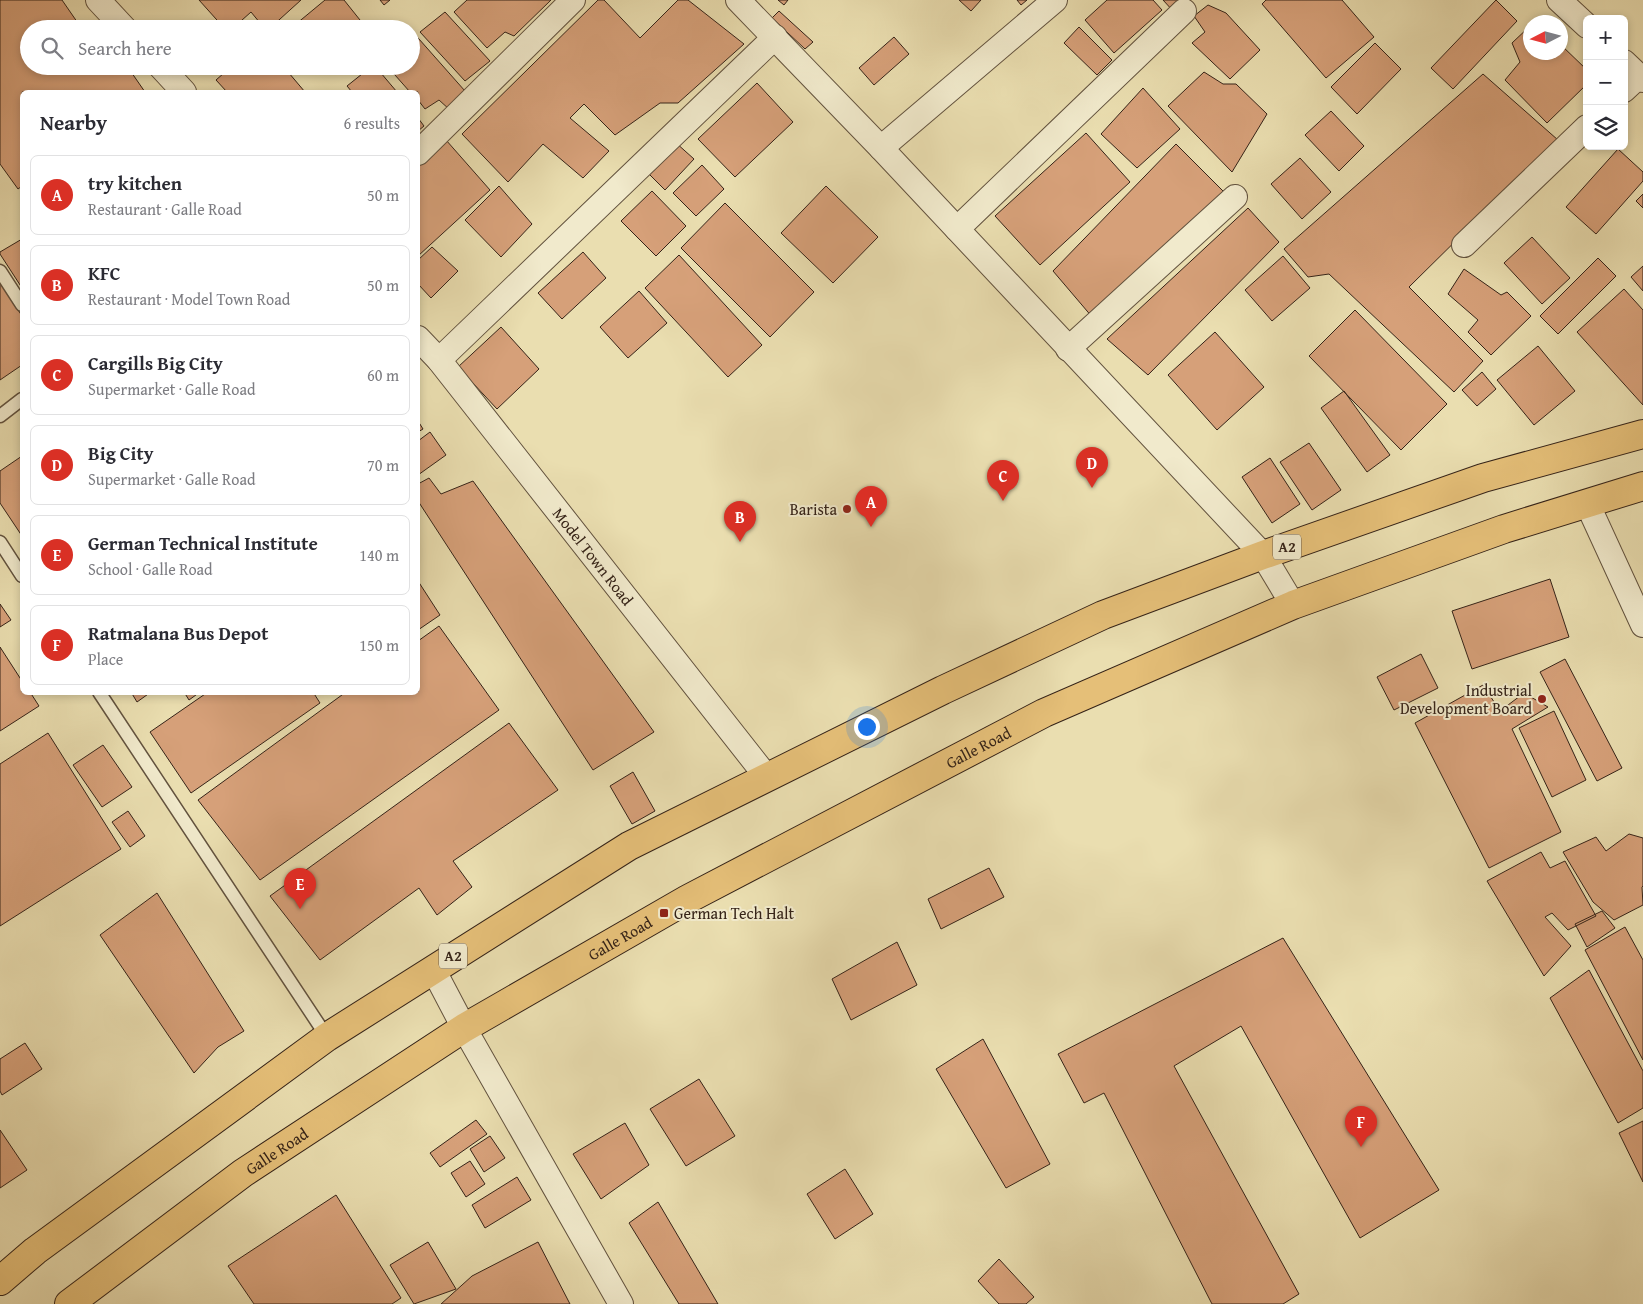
<!DOCTYPE html>
<meta charset="utf-8">
<style>
body{margin:0;font-family:"Gentium Book Plus",serif;background:#f2f2f3;color:#2b2b33}
.controls{position:absolute;right:15px;top:15px;display:grid;overflow:hidden;border-radius:8px;box-shadow:0 2px 8px #0003}
.controls button{width:45px;height:45px;display:grid;place-items:center;padding:0;border:0;border-bottom:1px solid #e1e1e2;background:#fff;color:#2b2b33;font:25px sans-serif}
.compass{position:absolute;left:1523px;top:15px;width:45px;height:45px;border-radius:50%;background:#fff;box-shadow:0 2px 8px #0003;rotate:264deg}
.you{position:absolute;left:866px;top:726px;width:18px;height:18px;margin:-12px;border:4px solid #fff;border-radius:50%;background:#1a73e8;box-shadow:0 0 0 8px #1a73e833}
.badge{display:grid;place-items:center;width:32px;height:32px;border-radius:50%;background:#d93025;color:#fff;font-size:16px;font-weight:700}
.pin{position:absolute;translate:-50% -41px;filter:drop-shadow(0 1px 2px #0008)}
.pin::after{content:'';position:absolute;top:26px;width:18px;height:15px;background:inherit;clip-path:polygon(0 0,100% 0,50% 100%)}
.list{margin:0;padding:0;list-style:none}
h2{display:flex;justify-content:space-between;align-items:center;height:65px;margin:0;padding:0 20px;font-size:21px}
h2 small{font-size:16px;font-weight:400;color:#7c7c81}
.list li{display:grid;grid-template-columns:32px 1fr auto;gap:15px;align-items:center;box-sizing:border-box;height:80px;margin:0 10px 10px;padding:0 10px;border:1px solid #e1e1e2;border-radius:8px}
.list b{display:block;font-size:19px;white-space:nowrap}
.list p{margin:0;font-size:16px;white-space:nowrap;color:#7c7c81}
.list em{font-size:16px;font-style:normal;color:#7c7c81}
.icon{flex:none;width:28px;height:28px;fill:none;stroke:currentColor;stroke-width:2;stroke-linecap:round;stroke-linejoin:round}
.map{position:relative;flex:none;width:1643px;height:1304px;overflow:hidden}
.search{position:absolute;background:#fff;box-shadow:0 2px 8px #0003;left:20px;top:20px;width:400px;height:55px;display:flex;align-items:center;gap:12px;box-sizing:border-box;padding:0 18px;border-radius:28px;color:#7c7c81;font-size:19px}
.panel{position:absolute;background:#fff;box-shadow:0 2px 8px #0003;left:20px;top:90px;width:400px;height:605px;border-radius:8px}
.map>svg:first-child{display:block}
</style>
<div class="map">
<svg width="1643" height="1304" viewBox="0 0 1643 1304">
<rect width="100%" height="100%" fill="#eadeb0"/>
<filter id="stains"><feTurbulence type="fractalNoise" baseFrequency=".004" numOctaves="4"/><feColorMatrix values="0 0 0 0 .2 0 0 0 0 .09 0 0 0 0 .02 0 0 0 .5 -.17"/></filter>
<radialGradient id="worn" r=".72"><stop offset=".6" stop-color="#630" stop-opacity="0"/><stop offset="1" stop-color="#630" stop-opacity=".3"/></radialGradient>
<path fill="#d6a079" stroke="#352318" d="M 0,0 L 62,0 L 82,29 L 29,29 L 29,66 L 127,66 L 145,92 L 22,92 L 22,186 L 18,189 L 0,164 Z
M 199,0 L 301,0 L 269,29 L 265,29 L 251,12 L 232,29 L 225,29 Z
M 325,0 L 344,0 L 364,25 L 359,29 L 290,29 Z
M 380,0 L 390,0 L 384,5 Z
M 467,0 L 551,0 L 514,36 L 505,32 L 487,48 L 454,12 Z
M 598,0 L 604,0 L 640,38 L 678,0 L 688,0 L 744,44 L 678,103 L 660,103 L 615,135 L 584,104 L 570,118 L 609,151 L 583,178 L 543,144 L 508,182 L 462,134 Z
M 778,0 L 788,0 L 784,5 Z
M 959,0 L 981,0 L 971,11 Z
M 1017,0 L 1027,0 L 1021,5 Z
M 1107,0 L 1153,0 L 1162,10 L 1114,53 L 1085,20 Z
M 1163,0 L 1186,0 L 1174,12 Z
M 1266,0 L 1342,0 L 1374,37 L 1326,78 L 1262,4 Z
M 1496,0 L 1517,21 L 1453,89 L 1431,68 Z
M 1208,5 L 1226,13 L 1260,50 L 1230,79 L 1192,43 L 1205,32 L 1194,16 Z
M 779,11 L 813,42 L 805,49 L 772,18 Z
M 445,12 L 490,61 L 465,81 L 420,32 Z
M 1530,26 L 1530,52 L 1560,52 L 1560,44 L 1587,70 L 1587,84 L 1547,123 L 1505,80 L 1520,62 L 1512,43 Z
M 1079,27 L 1112,60 L 1097,75 L 1064,43 Z
M 411,30 L 465,91 L 450,110 L 439,100 L 425,109 L 418,100 L 418,92 L 410,92 L 387,66 L 411,66 Z
M 894,37 L 909,54 L 874,85 L 859,68 Z
M 1375,43 L 1401,69 L 1357,114 L 1331,87 Z
M 232,66 L 283,66 L 305,92 L 227,92 L 216,80 Z
M 372,66 L 375,66 L 397,92 L 352,92 L 347,86 Z
M 1204,72 L 1223,84 L 1236,84 L 1267,114 L 1232,172 L 1168,106 Z
M 1483,74 L 1558,140 L 1409,287 L 1483,361 L 1454,392 L 1329,274 L 1308,277 L 1284,249 Z
M 757,83 L 793,122 L 735,177 L 698,139 Z
M 1143,88 L 1180,129 L 1137,168 L 1101,134 Z
M 1331,111 L 1364,146 L 1339,171 L 1305,135 Z
M 418,118 L 424,126 L 418,131 Z
M 1086,133 L 1130,182 L 1040,265 L 995,216 Z
M 446,140 L 490,190 L 418,256 L 418,166 Z
M 675,142 L 694,159 L 665,190 L 647,172 Z
M 1176,144 L 1224,192 L 1093,318 L 1053,271 Z
M 1618,149 L 1643,172 L 1643,181 L 1596,234 L 1566,207 Z
M 1300,158 L 1331,192 L 1302,219 L 1271,184 Z
M 702,165 L 724,189 L 696,216 L 673,193 Z
M 499,186 L 532,224 L 501,257 L 465,220 Z
M 826,186 L 878,237 L 833,283 L 781,233 Z
M 652,191 L 686,226 L 656,256 L 621,221 Z
M 1643,194 L 1643,208 L 1636,201 Z
M 725,203 L 814,292 L 770,337 L 681,248 Z
M 1248,208 L 1279,242 L 1148,375 L 1107,339 Z
M 1532,237 L 1570,278 L 1542,304 L 1504,263 Z
M 22,239 L 22,288 L 0,254 L 0,252 Z
M 432,247 L 458,271 L 431,298 L 418,284 L 418,260 Z
M 583,252 L 606,278 L 562,319 L 538,293 Z
M 679,255 L 762,345 L 728,377 L 645,288 Z
M 1283,256 L 1310,288 L 1272,321 L 1245,290 Z
M 1598,258 L 1616,276 L 1558,334 L 1540,316 Z
M 1643,266 L 1643,291 L 1631,277 Z
M 1464,269 L 1501,295 L 1507,292 L 1531,316 L 1491,355 L 1468,332 L 1478,320 L 1448,294 Z
M 0,282 L 22,316 L 22,365 L 0,380 Z
M 1624,289 L 1643,310 L 1643,405 L 1577,332 Z
M 639,291 L 667,323 L 628,358 L 600,327 Z
M 1355,310 L 1447,404 L 1401,450 L 1309,356 Z
M 501,327 L 539,369 L 497,409 L 458,367 Z
M 1215,332 L 1264,387 L 1217,430 L 1168,375 Z
M 1538,346 L 1575,391 L 1534,425 L 1497,380 Z
M 1482,372 L 1496,389 L 1477,406 L 1462,390 Z
M 1344,391 L 1390,455 L 1367,472 L 1321,408 Z
M 418,421 L 423,429 L 418,432 Z
M 430,432 L 446,455 L 418,475 L 418,441 Z
M 1309,443 L 1341,490 L 1312,510 L 1280,462 Z
M 22,456 L 22,536 L 0,503 L 0,471 Z
M 1270,458 L 1300,504 L 1272,523 L 1242,477 Z
M 429,478 L 441,494 L 473,481 L 654,732 L 593,770 L 418,501 L 418,484 Z
M 1550,579 L 1569,637 L 1472,669 L 1452,611 Z
M 418,581 L 440,615 L 418,630 Z
M 0,604 L 11,620 L 0,627 Z
M 439,626 L 499,710 L 260,880 L 198,800 L 346,692 L 418,692 L 418,641 Z
M 0,647 L 22,681 L 22,692 L 30,692 L 39,706 L 0,731 Z
M 1421,654 L 1438,688 L 1394,710 L 1377,677 Z
M 1565,659 L 1622,768 L 1597,781 L 1540,672 Z
M 1483,685 L 1500,711 L 1524,693 L 1548,707 L 1512,729 L 1561,832 L 1489,868 L 1415,723 Z
M 131,692 L 151,692 L 137,702 Z
M 184,692 L 200,692 L 189,700 Z
M 208,692 L 313,692 L 320,703 L 191,793 L 150,732 Z
M 1554,711 L 1586,780 L 1552,797 L 1519,728 Z
M 509,723 L 558,790 L 453,861 L 472,887 L 437,915 L 419,888 L 320,960 L 270,896 Z
M 48,733 L 121,849 L 0,926 L 0,764 Z
M 103,745 L 132,787 L 102,807 L 73,765 Z
M 633,772 L 655,811 L 632,824 L 610,786 Z
M 128,811 L 145,836 L 130,847 L 112,822 Z
M 1629,834 L 1643,838 L 1643,886 L 1642,887 L 1643,905 L 1614,920 L 1593,902 L 1563,852 L 1596,837 L 1606,851 Z
M 1541,852 L 1550,868 L 1565,861 L 1596,916 L 1568,930 L 1552,913 L 1545,917 L 1571,946 L 1544,976 L 1487,881 Z
M 989,868 L 1004,897 L 941,929 L 928,899 Z
M 157,893 L 244,1031 L 218,1047 L 194,1073 L 100,935 Z
M 1602,911 L 1615,928 L 1587,947 L 1575,924 Z
M 1625,927 L 1643,960 L 1643,1060 L 1585,950 Z
M 1283,938 L 1439,1190 L 1360,1238 L 1241,1026 L 1174,1066 L 1299,1294 L 1283,1304 L 1212,1304 L 1104,1093 L 1084,1103 L 1058,1054 Z
M 897,942 L 917,985 L 851,1020 L 832,979 Z
M 1589,970 L 1643,1071 L 1643,1108 L 1618,1123 L 1550,998 Z
M 983,1039 L 1050,1164 L 1006,1188 L 936,1069 Z
M 25,1043 L 42,1069 L 2,1095 L 0,1091 L 0,1059 Z
M 699,1079 L 735,1136 L 686,1166 L 650,1109 Z
M 476,1120 L 487,1134 L 440,1167 L 430,1153 Z
M 1643,1121 L 1643,1182 L 1619,1133 Z
M 625,1123 L 649,1165 L 601,1199 L 573,1154 Z
M 0,1130 L 27,1170 L 0,1188 Z
M 490,1136 L 505,1158 L 484,1172 L 470,1149 Z
M 470,1161 L 485,1184 L 466,1197 L 451,1173 Z
M 845,1169 L 873,1214 L 835,1239 L 807,1194 Z
M 517,1177 L 531,1200 L 485,1228 L 472,1205 Z
M 336,1195 L 401,1298 L 392,1304 L 254,1304 L 228,1266 Z
M 658,1202 L 718,1304 L 679,1304 L 629,1223 Z
M 428,1242 L 456,1289 L 414,1304 L 390,1265 Z
M 538,1242 L 570,1304 L 441,1304 L 472,1276 Z
M 999,1259 L 1034,1297 L 1026,1304 L 999,1304 L 978,1281 Z"/>
<g fill="none" stroke-linecap="round" stroke-linejoin="round">
<defs>
<path id="service" d="M 0,271 L 22,305
M 0,416 L 22,399
M 0,542 L 22,576
M 99,692 L 327,1037"/>
<g id="minor">
<path d="M 98,0 L 125,29"/>
<path d="M 738,0 L 881,148 L 1263,555 L 1293,605"/>
<path d="M 1559,0 L 1587,26"/>
<path d="M 1624,62 L 1643,80"/>
<path d="M 160,66 L 184,92"/>
<path d="M 1624,90 L 1639,76"/>
<path d="M 881,148 L 1055,0"/>
<path d="M 418,153 L 573,0"/>
<path d="M 957,229 L 1184,11"/>
<path d="M 1464,245 L 1587,127"/>
<path id="s1" d="M 418,338 L 439,360 L 766,776"/>
<path d="M 1068,349 L 1235,197"/>
<path d="M 439,360 L 775,37"/>
<path d="M 1587,503 L 1643,625"/>
<path d="M 433,969 L 464,1028 L 621,1304"/>
</g>
<g id="trunk">
<path d="M 0,1281 L 35,1251 L 327,1037 L 629,846 L 943,690 L 1103,615 L 1263,555 L 1483,478 L 1643,434"/>
<path id="s2" d="M 69,1304 L 243,1173 L 464,1028 L 688,899 L 1044,713 L 1293,605 L 1504,529 L 1643,486"/>
</g>
</defs>
<use href="#service" stroke="#62523e" stroke-width="15"/>
<use href="#minor" stroke="#62523e" stroke-width="26"/>
<use href="#trunk" stroke="#352318" stroke-width="30"/>
<use href="#service" stroke="#f1eacc" stroke-width="12"/>
<use href="#minor" stroke="#f1eacc" stroke-width="24"/>
<use href="#trunk" stroke="#e5bf78" stroke-width="28"/>
</g>
<g fill="#8f2418" stroke="#f1eacc" stroke-width="2">
<circle cx="847" cy="509" r="5"/>
<circle cx="1542" cy="699" r="5"/>
<rect x="659" y="908" width="10" height="10" rx="2.5"/>
</g>
<g text-anchor="middle" stroke-width="4" stroke-linejoin="round" paint-order="stroke">
<g fill="#f1eacc" stroke="#6d5f4e" stroke-width="1">
<rect x="1273" y="534.5" width="28" height="25" rx="4"/>
<rect x="439" y="943.5" width="28" height="25" rx="4"/>
</g>
<g font-size="15" font-weight="bold" fill="#352318">
<text x="1287" y="552">A2</text>
<text x="453" y="961">A2</text>
</g>
<g font-size="16" fill="#352318" stroke="#f1eacc" text-anchor="end">
<text x="837" y="515">Barista</text>
<text x="1532" y="696">Industrial<tspan x="1532" dy="18">Development Board</tspan></text>
<text x="674" y="919" text-anchor="start">German Tech Halt</text>
</g>
<g font-size="16" fill="#352318" stroke="#f1eacc">
<text dy="6" stroke="none"><textPath href="#s1" startOffset="280">Model Town Road</textPath></text>
<text dy="6" stroke="none"><textPath href="#s2" startOffset="1068">Galle Road</textPath></text>
<text dy="6" stroke="none"><textPath href="#s2" startOffset="662">Galle Road</textPath></text>
<text dy="6" stroke="none"><textPath href="#s2" startOffset="258">Galle Road</textPath></text>
</g>
</g>
<rect width="100%" height="100%" filter="url(#stains)"/>
<rect width="100%" height="100%" fill="url(#worn)"/>
</svg>
<div class="controls">
<button>+</button>
<button>−</button>
<button><svg class="icon" aria-label="layers" viewBox="0 0 24 24"><path d="M12 4l9 5-9 5-9-5zM3 14l9 5 9-5"/></svg></button>
</div>
<svg class="compass" viewBox="-18 -18 36 36"><path d="M0-13l5 13h-10z" fill="#e53935"/><path d="M0 13l5-13h-10z" fill="#7c7c81"/></svg>
<div class="you"></div>
<div class="pin badge" style="left:871px;top:527px">A</div>
<div class="pin badge" style="left:740px;top:542px">B</div>
<div class="pin badge" style="left:1003px;top:501px">C</div>
<div class="pin badge" style="left:1092px;top:488px">D</div>
<div class="pin badge" style="left:300px;top:909px">E</div>
<div class="pin badge" style="left:1361px;top:1147px">F</div>
<div class="search"><svg class="icon" aria-label="search" viewBox="0 0 24 24"><circle cx="10" cy="10" r="6"/><path d="M15 15l6 6"/></svg>Search here</div>
<section class="panel">
<h2>Nearby<small>6 results</small></h2>
<ul class="list">
<li><span class="badge">A</span><div><b>try kitchen</b><p>Restaurant · Galle Road</p></div><em>50 m</em></li>
<li><span class="badge">B</span><div><b>KFC</b><p>Restaurant · Model Town Road</p></div><em>50 m</em></li>
<li><span class="badge">C</span><div><b>Cargills Big City</b><p>Supermarket · Galle Road</p></div><em>60 m</em></li>
<li><span class="badge">D</span><div><b>Big City</b><p>Supermarket · Galle Road</p></div><em>70 m</em></li>
<li><span class="badge">E</span><div><b>German Technical Institute</b><p>School · Galle Road</p></div><em>140 m</em></li>
<li><span class="badge">F</span><div><b>Ratmalana Bus Depot</b><p>Place</p></div><em>150 m</em></li>
</ul>
</section>
</div>
